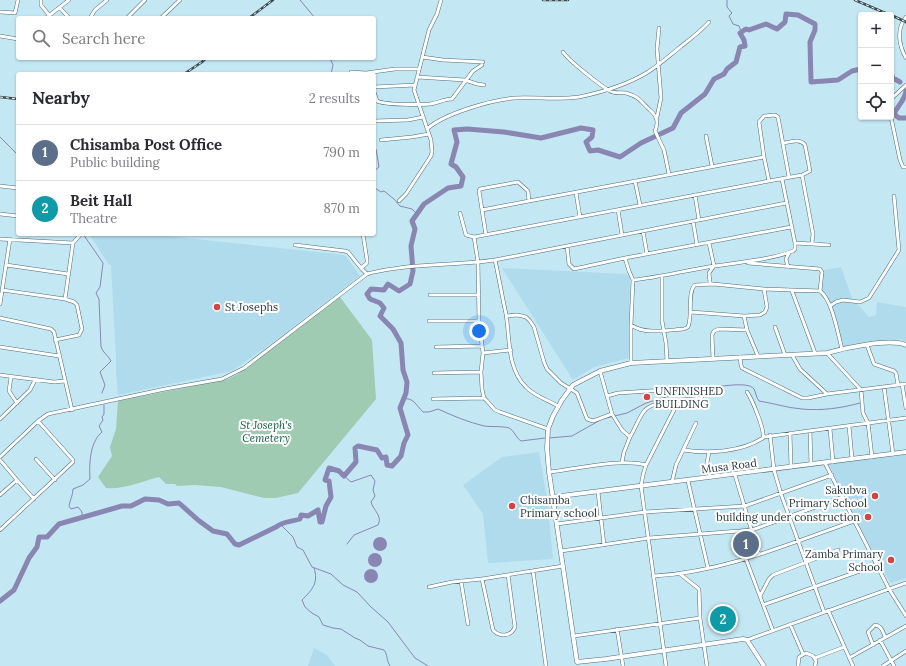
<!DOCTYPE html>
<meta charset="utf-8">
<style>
body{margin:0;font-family:Lora,serif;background:#f7f7f7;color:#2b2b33}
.controls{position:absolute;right:12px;top:12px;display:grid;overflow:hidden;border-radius:4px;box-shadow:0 1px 3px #0004}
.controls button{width:36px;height:36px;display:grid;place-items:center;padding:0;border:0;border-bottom:1px solid #e1e1e2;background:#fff;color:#2b2b33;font:20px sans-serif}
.you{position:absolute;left:479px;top:331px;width:14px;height:14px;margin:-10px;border:3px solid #fff;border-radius:50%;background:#1a73e8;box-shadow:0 0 0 6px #1a73e833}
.badge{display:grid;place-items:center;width:26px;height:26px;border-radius:50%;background:#d93025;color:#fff;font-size:13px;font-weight:700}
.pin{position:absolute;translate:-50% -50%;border:2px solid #fff;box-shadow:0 1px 4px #0006}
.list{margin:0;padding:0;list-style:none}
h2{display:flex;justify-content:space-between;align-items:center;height:52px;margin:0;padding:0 16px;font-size:17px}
h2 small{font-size:13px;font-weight:400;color:#7c7c81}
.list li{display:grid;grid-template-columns:26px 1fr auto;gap:12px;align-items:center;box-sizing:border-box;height:56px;padding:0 16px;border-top:1px solid #e1e1e2}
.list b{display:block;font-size:15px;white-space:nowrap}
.list p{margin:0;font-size:13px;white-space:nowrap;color:#7c7c81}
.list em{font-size:13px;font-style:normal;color:#7c7c81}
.icon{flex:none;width:22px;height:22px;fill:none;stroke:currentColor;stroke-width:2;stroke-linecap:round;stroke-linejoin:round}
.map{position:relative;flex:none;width:906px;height:666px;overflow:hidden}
.search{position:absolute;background:#fff;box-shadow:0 1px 3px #0004;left:16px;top:16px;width:360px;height:44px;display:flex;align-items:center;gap:10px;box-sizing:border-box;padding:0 14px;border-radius:4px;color:#7c7c81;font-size:15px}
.panel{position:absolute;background:#fff;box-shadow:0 1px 3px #0004;left:16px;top:72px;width:360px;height:164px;border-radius:4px}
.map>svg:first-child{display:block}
</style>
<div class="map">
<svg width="906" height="666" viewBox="0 0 906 666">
<rect width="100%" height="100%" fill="#c4e7f4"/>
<path fill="#b0dbec" d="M 89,234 L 149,234 L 345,255 L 360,276 L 280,337 L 232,371 L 118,395 L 116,370 L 116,359 L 111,265 L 109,265 Z
M 841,267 L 852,298 L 869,317 L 876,315 L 877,302 L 906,307 L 906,342 L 901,339 L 845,349 L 831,307 L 822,291 L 824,270 Z
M 502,268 L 626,274 L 630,277 L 629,358 L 594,367 L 573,380 Z
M 539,452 L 547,498 L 553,559 L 488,563 L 483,514 L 463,485 L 502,457 Z
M 906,454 L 906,578 L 891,583 L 864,542 L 829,464 Z
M 314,648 L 327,655 L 335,666 L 308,666 Z"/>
<path fill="#9fcbb2" d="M 340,297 L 372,340 L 376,399 L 298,493 L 276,498 L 264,498 L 221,487 L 195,485 L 177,486 L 175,484 L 166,484 L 159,477 C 143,481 122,490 106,488 L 98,477 L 112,456 L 110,447 L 116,429 L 118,401 L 228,379 L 238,374 Z"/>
<path fill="#8a86b2" d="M373 544a7 7 0 1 1 14 0a7 7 0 1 1-14 0Z
M368 560a7 7 0 1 1 14 0a7 7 0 1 1-14 0Z
M364 576a7 7 0 1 1 14 0a7 7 0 1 1-14 0Z"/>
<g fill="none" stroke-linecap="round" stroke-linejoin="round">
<path stroke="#8a86b2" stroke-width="1" d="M 300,0 L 315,18
M 727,0 L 727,7 L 732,13 L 729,16 L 733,24 L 739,26 L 741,31
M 330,58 L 333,65 L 331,74
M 0,137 L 18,155
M 374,148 L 376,149 L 379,167 L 374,171 L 375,188 L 381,192 L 384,191 L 394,199 L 400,206 L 412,209 L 417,214
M 83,234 L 103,263 L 100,287 L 96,293 L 99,299 L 101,347 C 103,353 108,355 111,361 L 100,372 L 105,385 L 102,393
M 702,389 C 713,388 748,380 754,389 C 756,393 756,397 759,401 C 773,403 787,408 802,409 C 821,411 842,408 860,403
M 404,399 C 413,397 416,405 423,412 L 429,412 L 438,409 C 453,416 468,422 484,426 C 491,427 504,426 509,428 C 514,430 516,438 521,441 L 545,438
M 549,438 L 572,436 L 602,419 L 627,413 L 646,403 L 666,397 L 685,391 L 696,390
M 344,476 L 351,482 L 371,475 L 375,481 L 373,490 L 375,496 L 371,502 C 373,510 383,516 378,525 L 354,535 L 347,544
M 82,517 L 82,512 L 78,507 L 71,509 L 69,506 C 70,500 73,495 73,489 L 83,485 L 90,479 C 89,463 90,442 102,432 L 99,426 L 103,420 L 102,417 L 104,414 L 104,405
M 280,524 L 293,537 L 297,547 L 303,550 L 312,567 L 331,574 L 343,585 L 357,592 L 371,607 L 388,622 L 415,658 L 428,666
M 314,568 C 319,583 312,590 302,600 L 305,607 L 312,613 L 319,617 L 323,625 L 333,628 L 341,629 L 355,638 L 360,640 L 368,646 L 384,650 C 388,655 386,660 390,666"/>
<path stroke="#8a86b2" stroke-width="5" d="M 891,73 L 893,78 L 900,82
M 906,91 C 905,100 898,105 894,114 L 899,118 L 906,118
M 0,601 L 14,590 L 29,558 L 37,547 L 39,537 L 47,537 L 59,524 L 122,506 L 131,506 L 145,499 L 159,500 L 168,504 L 179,503 L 198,520 L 213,531 L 227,534 L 235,544 L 239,545 L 276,527 C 283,521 291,522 300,519 L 301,515 L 308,516 L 318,510 L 320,522 L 322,522 L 326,506 L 331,497 L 329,481 L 325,480 L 329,468 L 339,471 L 344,476 L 356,462 L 355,448 L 358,446 L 377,450 L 382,458 L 386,457 L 387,465 L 392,466 L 401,456 L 404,443 L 408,435 L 400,408 L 406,393 L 407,382 L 403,370 L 401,343 L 393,329 L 380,316 L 384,308 L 380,303 L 370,299 L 367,294 L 371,289 L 384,290 L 388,284 L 399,291 L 410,284 L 413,271 L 411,246 L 415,229 L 412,221 L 424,204 L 448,188 L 461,186 L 463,177 L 456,167 L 451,164 L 457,142 L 454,130 L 467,129 L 504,132 L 541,138 L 581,128 L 593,130 L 592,137 L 586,142 L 590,151 L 598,150 L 620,157 L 641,143 L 673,128 L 681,113 L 705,94 L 714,79 L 724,74 L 727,69 L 736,62 L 740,47 L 745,46 L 744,40 L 740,33 L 746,29 L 749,30 L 766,24 L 777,29 L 785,22 L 786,14 L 798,15 L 815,24 L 815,30 L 810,42 L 811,82 L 838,80 L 852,71 L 861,69"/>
<defs>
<path id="minor" d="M 41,0 L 41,5 L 49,15
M 60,8 L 69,18
M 0,12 L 15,13 L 18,0
M 906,17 C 896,29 899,46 906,58
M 46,18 L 69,0
M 90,18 L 95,10 L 107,0
M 127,18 L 145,0
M 161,18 L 180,0
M 0,36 L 18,39
M 563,52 C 569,61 601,86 610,91 C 615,94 621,92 626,93 C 640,97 640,101 650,110 C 657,116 659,122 655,131 L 664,150 L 669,174
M 422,57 L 443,60 L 483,62
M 351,72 L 366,73 L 395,69 L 419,69
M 417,77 L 465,80 L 477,84 L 484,85
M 374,80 L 374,83
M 374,87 L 415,85
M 374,92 L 377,101 C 384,105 421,105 430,104 C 438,103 444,99 452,99 L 473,71 L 482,65
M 891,99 L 906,85
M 657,117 L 661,98 L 657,49 L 659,28
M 891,117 L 900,160 L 903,167 L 906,167
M 374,121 L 408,120 L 423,117
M 427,129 C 445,113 492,100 515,98 C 537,97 558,100 579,97 C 603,92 627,85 648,72 C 659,65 669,56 679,48 C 689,40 700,32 709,22
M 706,136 L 712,166
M 381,140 L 412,137 L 429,134
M 764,157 L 769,181
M 802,175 L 813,234 L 812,243
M 782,179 L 795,243 L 795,249 L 793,251 C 769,260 741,262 715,266 C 687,270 661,277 633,280 L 629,271 L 625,258 L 791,227
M 635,181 L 640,205
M 0,186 L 18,188
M 576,193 L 580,217
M 695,195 L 699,220
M 399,201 L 406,194 L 431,156 L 432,152 L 431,140 L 414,90 L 429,30 L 437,14 L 441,0
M 482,210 L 529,201
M 618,210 L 622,235
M 460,213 L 466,235 L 474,237 L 478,262 L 479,321 L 483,353 L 481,372 L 482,389 L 484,398 L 487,401 L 495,410 L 500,412 L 548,429
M 0,214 L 18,216
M 693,221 L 697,245
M 643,231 L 647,254
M 363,234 L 367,260 L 367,263 L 361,268 L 367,274
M 486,235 L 479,191 L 480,189 L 518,182 L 528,191 L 529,201 L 764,157 L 759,122 L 764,116 L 775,115 L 778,117 L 789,177
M 474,237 L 769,181 L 802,175 L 810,171 L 805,145 C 800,138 791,142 784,143
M 0,239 L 73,243
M 709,243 L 714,266
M 795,243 L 829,245
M 295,245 L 345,251 L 348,252 L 361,268
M 567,246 L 569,264 L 574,269 L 625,258
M 495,260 C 499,278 502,296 506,314 C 510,338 507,369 526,387 C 534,396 548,400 558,406
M 748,263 L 820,269 L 822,272 L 820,291
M 6,265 L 68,274
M 788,267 L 786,259 L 789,253
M 662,277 L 662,321 L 666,343 L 667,361
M 633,280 L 631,325 C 645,335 668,330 684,329 L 688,327 C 693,316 687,291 695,285 L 713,284 L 764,289 L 820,291 C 832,299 838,334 842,349
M 710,283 L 709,273 L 714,266
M 2,290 L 65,299 L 74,302 L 77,305 L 82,329 L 79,335 L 55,340
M 792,291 L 815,353
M 430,295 L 479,295
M 65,299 L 73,243 L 81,234
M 0,304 L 10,239
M 830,306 L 836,302 L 843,300 L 860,302 L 869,298 L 899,250 L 894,196
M 691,312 L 744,316 L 760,315 L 765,312 L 767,307 L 764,289
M 506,316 L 518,315 L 526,317 L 530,321 L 534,327 L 544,362 L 547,369 L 561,383 L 577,393 L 587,419 L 593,421 L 612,414 L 607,396
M 744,316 L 747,330 L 758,356
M 0,318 L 51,329 L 54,332 L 72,410
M 429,321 L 479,321
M 775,327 L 785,355
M 867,345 L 874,364 L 894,371 L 896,373 L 898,385
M 0,347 L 59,356
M 436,347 L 482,346
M 483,353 L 511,350
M 827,353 L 861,390 L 863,413 L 868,423 L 872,457
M 792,355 L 800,369 L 827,394
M 740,357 L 741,365 L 742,368 L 802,398 L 808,398 L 827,394 L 906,384
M 713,359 L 712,335 L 714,331 L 719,329 L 747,330
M 631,363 L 631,325
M 600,371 L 607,396 L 618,393 L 695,388 L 700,391 L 702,398 L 682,400 L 676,406 L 646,465
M 434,373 L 481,372
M 0,375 L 54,382 L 65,381
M 11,377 L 9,391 L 17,403
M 902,384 L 906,408
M 884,387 L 893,454
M 433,399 L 484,398
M 612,414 L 622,430 L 630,437 L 624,452 L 622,462
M 0,419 L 30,390 L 35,380
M 849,426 L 852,459
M 830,429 L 833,462
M 810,431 L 811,465
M 790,433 L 791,467
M 770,435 L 774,470 L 781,494 L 824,612
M 630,437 C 635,429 639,417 645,410 C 653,402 667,403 676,406
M 764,437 L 906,418
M 683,450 C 709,454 741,452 763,438 C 765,430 752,399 747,392
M 709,452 L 706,468 L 711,477
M 0,457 L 38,421 L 48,414 L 165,389 L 222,379 L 244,368 L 367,274 C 380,270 393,269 406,267 C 436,264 466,264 495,260 L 786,203
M 36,459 L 55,480
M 0,460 L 17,480 L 0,495
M 825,463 L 889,589 L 906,616
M 549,472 C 578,469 619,458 646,465 L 643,475 L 641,486 L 666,666
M 735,475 L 759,555
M 17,480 L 34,499
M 688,481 L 708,568
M 672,482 L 676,465 L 696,423
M 598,492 L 604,545
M 557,524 L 645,512 L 745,506 L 832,475
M 0,530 L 73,462 L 73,460 L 38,421
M 561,551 L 649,538 L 752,530 L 843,497
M 746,559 L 773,631
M 533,571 L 546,666
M 680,574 L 699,589 L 700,618
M 654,576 C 724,572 789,544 854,521
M 482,579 L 493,630 C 499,637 511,637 515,627 L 508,575
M 461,581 L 468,624
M 429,587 L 452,582 L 482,579 L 563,566
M 760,596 L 769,579 L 773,575 L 838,550
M 763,605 L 877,565
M 828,610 L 853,666
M 790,624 L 803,654
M 617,629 L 623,666
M 574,636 L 700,618 L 707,666
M 747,640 L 906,583
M 880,640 L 894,666
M 873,645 L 868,632 L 875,625 C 882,626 883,632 885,637
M 815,658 L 844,647
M 849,658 L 906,626
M 798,666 L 799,657 L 806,653 L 813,656 L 816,661 L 815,666
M 883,666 L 906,651"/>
<path id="tertiary" d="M 553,497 L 906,452
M 764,666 L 747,640 L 743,639 L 606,659 L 577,662 L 549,472 L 547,448 L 548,429 L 553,416 L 562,400 L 573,385 L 600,371 L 631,363 L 827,353 C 845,348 889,338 906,345"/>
</defs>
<use href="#minor" stroke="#4e6d79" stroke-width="4"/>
<use href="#tertiary" stroke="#4e6d79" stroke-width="5"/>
<use href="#minor" stroke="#fff" stroke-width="3"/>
<use href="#tertiary" stroke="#fff" stroke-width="4"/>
<defs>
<path id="rail" d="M 543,0 L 568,0
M 855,0 L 890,15
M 891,15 L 906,22
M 249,18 L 273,0
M 184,74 L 202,62 L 206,58
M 0,97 L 18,99"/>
</defs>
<use href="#rail" stroke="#3b4c51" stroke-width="2.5"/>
<use href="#rail" stroke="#fff" stroke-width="1" stroke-dasharray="3" stroke-linecap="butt"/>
</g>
<g fill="#d34443" stroke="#fff" stroke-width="1.5">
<circle cx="217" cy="307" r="4"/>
<circle cx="647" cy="397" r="4"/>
<circle cx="875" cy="496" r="4"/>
<circle cx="512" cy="506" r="4"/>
<circle cx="868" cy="517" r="4"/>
<circle cx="891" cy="560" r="4"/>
</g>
<g text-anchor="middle" stroke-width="4" stroke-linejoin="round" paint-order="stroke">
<g font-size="11" fill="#2a383d" stroke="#fff" text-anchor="start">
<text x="225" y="311">St Josephs</text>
<text x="655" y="395">UNFINISHED<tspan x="655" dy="13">BUILDING</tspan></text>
<text x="867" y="494" text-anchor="end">Sakubva<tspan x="867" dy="13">Primary School</tspan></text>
<text x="520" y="504">Chisamba<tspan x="520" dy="13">Primary school</tspan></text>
<text x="860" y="521" text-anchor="end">building under construction</text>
<text x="883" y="558" text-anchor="end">Zamba Primary<tspan x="883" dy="13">School</tspan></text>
</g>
<g font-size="11" font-style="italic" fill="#0a603d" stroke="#fff">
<text x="266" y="429">St Joseph's<tspan x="266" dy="13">Cemetery</tspan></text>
</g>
<g font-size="11" fill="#2a383d" stroke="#fff">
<text transform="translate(729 466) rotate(-7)" y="4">Musa Road</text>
</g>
</g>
</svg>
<div class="controls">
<button>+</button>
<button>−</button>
<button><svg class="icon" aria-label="locate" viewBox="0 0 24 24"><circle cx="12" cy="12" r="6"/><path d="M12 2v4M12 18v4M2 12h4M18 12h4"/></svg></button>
</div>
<div class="you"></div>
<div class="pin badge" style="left:746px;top:544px;background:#5c6f8a">1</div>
<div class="pin badge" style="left:723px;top:619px;background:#0f9aa8">2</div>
<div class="search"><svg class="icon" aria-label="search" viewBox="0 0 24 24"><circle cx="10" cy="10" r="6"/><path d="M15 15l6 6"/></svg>Search here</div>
<section class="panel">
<h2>Nearby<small>2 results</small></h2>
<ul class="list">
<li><span class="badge" style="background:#5c6f8a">1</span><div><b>Chisamba Post Office</b><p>Public building</p></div><em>790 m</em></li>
<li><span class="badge" style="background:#0f9aa8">2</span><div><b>Beit Hall</b><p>Theatre</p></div><em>870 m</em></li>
</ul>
</section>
</div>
